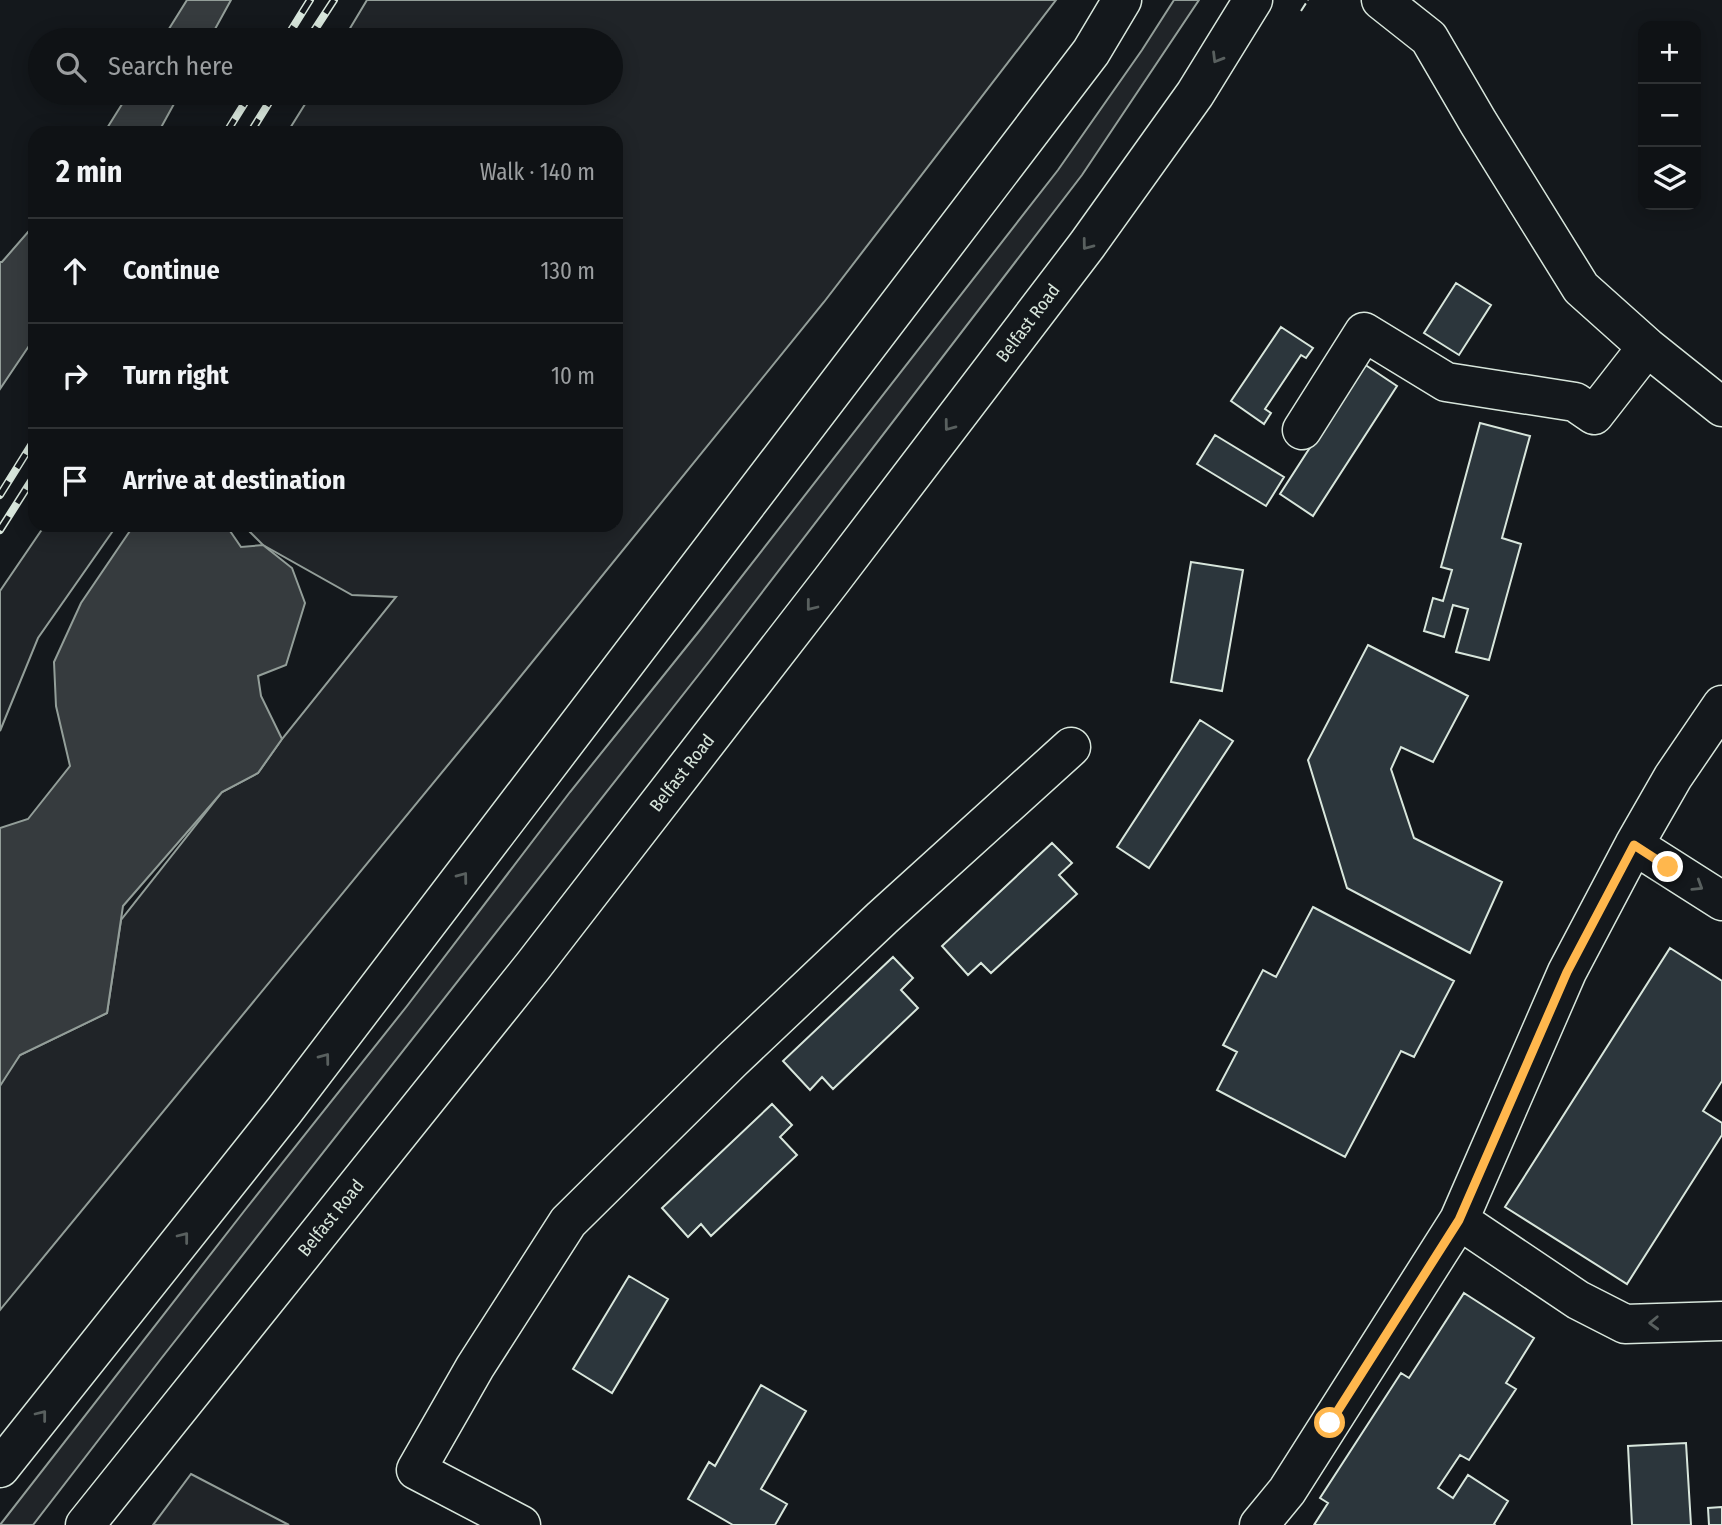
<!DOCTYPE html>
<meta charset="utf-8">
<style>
body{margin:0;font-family:"Fira Sans Condensed",sans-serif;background:#1d2022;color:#f1f3f6}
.controls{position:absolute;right:21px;top:21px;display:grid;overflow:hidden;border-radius:14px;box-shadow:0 4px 18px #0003}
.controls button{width:63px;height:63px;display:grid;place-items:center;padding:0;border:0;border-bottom:2px solid #2f3234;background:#0f1215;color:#f1f3f6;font:35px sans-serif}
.stop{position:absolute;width:21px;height:21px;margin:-16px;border:5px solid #ffb74d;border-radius:50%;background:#fff}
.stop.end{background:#ffb74d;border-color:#fff;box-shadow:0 2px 7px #0008}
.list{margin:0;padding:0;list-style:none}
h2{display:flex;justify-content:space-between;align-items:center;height:91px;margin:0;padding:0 28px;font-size:30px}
h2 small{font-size:23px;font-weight:400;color:#9b9ea0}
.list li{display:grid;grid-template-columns:46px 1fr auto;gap:21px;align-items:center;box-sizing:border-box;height:105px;padding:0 28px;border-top:2px solid #2f3234}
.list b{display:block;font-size:26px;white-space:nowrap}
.list em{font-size:23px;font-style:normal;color:#9b9ea0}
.icon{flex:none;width:38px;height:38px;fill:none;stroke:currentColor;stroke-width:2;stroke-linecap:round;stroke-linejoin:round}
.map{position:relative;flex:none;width:1722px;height:1525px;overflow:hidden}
.search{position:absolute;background:#0f1215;box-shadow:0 4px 18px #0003;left:28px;top:28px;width:595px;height:77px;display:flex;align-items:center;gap:18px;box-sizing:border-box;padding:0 24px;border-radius:38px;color:#9b9ea0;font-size:26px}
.panel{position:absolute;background:#0f1215;box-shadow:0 4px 18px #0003;left:28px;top:126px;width:595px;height:406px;border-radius:21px}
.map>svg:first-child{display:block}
</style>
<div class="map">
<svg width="1722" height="1525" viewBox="0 0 1722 1525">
<rect width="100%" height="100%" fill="#14181c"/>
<path fill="#202428" stroke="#939e99" stroke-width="2" d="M 367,0 L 1056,0 L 824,302 L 499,703 L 0,1310 L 0,1082 L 20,1055 L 107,1013 L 121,920 L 222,792 L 258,773 L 282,739 L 396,597 L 352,595 L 263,545 L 243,525 L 616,525 L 616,133 L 287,133 L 312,93 L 611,93 L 611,40 L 343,40 Z
M 1174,0 L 1199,0 L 1082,175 L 711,659 L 160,1360 L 33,1525 L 0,1525 L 245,1210 L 407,1006 L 570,792 L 700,630 L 1058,170 L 1142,50 Z
M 45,525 L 117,525 L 38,638 L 0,731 L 0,591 Z
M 191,1474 L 289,1525 L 153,1525 Z"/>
<path fill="#363b3e" stroke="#939e99" stroke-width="2" d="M 187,0 L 231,0 L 209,40 L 162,40 Z
M 129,93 L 180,93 L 158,133 L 104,133 Z
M 35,224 L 35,337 L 0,389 L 0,262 L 2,262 Z
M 134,525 L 196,525 L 201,528 L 230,531 L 241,547 L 263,545 L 292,568 L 305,603 L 286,665 L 258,676 L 261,696 L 282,739 L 258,773 L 222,792 L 123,906 L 107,1013 L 20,1055 L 0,1086 L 0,828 L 28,819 L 70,766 L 56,706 L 54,662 L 81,603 Z"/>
<path fill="#2c363c" stroke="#d8e6dc" stroke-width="2" d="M 1456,283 L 1491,305 L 1459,355 L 1424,333 Z
M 1281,327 L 1313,348 L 1306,358 L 1301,355 L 1265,409 L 1271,413 L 1264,424 L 1231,401 Z
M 1364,364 L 1397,386 L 1313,516 L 1280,494 Z
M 1480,423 L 1530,436 L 1502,538 L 1521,544 L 1489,660 L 1456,652 L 1468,609 L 1453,605 L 1444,637 L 1424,631 L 1433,598 L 1443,601 L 1452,570 L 1441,567 Z
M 1215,435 L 1284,477 L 1266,506 L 1197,464 Z
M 1191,562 L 1243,570 L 1222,691 L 1171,682 Z
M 1368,645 L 1468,696 L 1433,762 L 1401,747 L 1391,769 L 1414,838 L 1502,882 L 1470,953 L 1347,888 L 1308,760 Z
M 1200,720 L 1233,741 L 1149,868 L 1117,847 Z
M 1052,843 L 1072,863 L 1059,875 L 1077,894 L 991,973 L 981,963 L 968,975 L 942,946 Z
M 1313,907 L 1454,981 L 1414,1057 L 1401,1051 L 1345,1157 L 1217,1090 L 1237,1052 L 1223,1045 L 1263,970 L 1276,977 Z
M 1670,948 L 1722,981 L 1722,1081 L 1703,1111 L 1722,1123 L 1722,1135 L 1627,1284 L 1505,1207 Z
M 893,957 L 913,978 L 901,990 L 918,1008 L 833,1089 L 822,1077 L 810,1090 L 783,1061 Z
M 772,1104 L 792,1125 L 780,1137 L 797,1155 L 711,1236 L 701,1224 L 688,1237 L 662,1208 Z
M 629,1276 L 668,1299 L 612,1393 L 573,1369 Z
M 1464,1293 L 1534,1338 L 1506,1383 L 1516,1389 L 1469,1460 L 1460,1455 L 1438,1488 L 1453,1498 L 1468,1475 L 1508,1501 L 1494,1524 L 1495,1525 L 1314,1525 L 1328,1503 L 1320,1498 L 1401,1373 L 1409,1378 Z
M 761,1385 L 806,1411 L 761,1489 L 787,1504 L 775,1525 L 733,1525 L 688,1499 L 709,1462 L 715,1466 Z
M 1686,1443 L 1691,1525 L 1632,1525 L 1628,1446 Z
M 1722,1507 L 1722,1525 L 1709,1525 L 1708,1508 Z"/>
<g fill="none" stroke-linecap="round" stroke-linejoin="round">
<defs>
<path id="minor" d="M 1381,0 L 1429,38 L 1478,122 L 1581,288 L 1647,347 L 1722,407
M 1302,430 L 1364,332 L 1446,382 L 1575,402 L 1594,415 L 1647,347
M 1634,845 L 1722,901
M 1459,1220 L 1578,1300 L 1625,1324 L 1722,1321
M 521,1525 L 416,1470 L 475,1367 L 568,1222 L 732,1060 L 882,918 L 1071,747
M 1259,1525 L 1287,1491 L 1459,1220 L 1567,972 L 1634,845 L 1673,777 L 1722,705"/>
<path id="highway" d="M 0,1468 L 284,1111 L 1091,52 L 1122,0
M 85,1525 L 533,966 L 831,581 L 1087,245 L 1195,94 L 1253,0"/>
</defs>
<use href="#minor" stroke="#d8e6dc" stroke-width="41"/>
<use href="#highway" stroke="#d8e6dc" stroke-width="41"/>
<use href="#minor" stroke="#14181c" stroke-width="38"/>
<use href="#highway" stroke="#14181c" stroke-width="38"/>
<defs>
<path id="rail" d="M 285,40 L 310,0
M 308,40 L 334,0
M 226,133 L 251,93
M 250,133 L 275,93
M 0,495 L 35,439
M 0,530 L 35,475"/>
</defs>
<use href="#rail" stroke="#d8e6dc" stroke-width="8"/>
<use href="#rail" stroke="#14181c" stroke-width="5" stroke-dasharray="16" stroke-linecap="butt"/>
<path stroke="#d8e6dc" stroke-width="2" stroke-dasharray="9 3.5" stroke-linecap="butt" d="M 1301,11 L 1308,0"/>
</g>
<defs><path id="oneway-chevron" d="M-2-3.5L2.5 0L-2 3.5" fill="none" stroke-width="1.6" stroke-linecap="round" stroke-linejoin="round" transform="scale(1.75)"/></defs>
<g stroke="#59605f">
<use href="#oneway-chevron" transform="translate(1217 58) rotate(121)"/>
<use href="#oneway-chevron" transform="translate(1087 245) rotate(127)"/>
<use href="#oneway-chevron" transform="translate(949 426) rotate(127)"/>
<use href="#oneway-chevron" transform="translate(811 606) rotate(128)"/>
<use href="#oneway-chevron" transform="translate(463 877) rotate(-53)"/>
<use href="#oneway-chevron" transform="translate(1698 886) rotate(32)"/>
<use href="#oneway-chevron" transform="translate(325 1058) rotate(-53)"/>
<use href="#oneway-chevron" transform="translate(184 1237) rotate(-52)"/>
<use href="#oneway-chevron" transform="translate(1654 1323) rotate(178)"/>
<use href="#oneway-chevron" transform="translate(42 1415) rotate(-52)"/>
</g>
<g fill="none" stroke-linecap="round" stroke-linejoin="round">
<path stroke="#ffb74d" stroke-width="9" d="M 1330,1423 L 1459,1220 L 1567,972 L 1634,845 L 1668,867"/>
</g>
<g text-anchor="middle" stroke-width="5" stroke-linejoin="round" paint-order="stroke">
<g font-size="18" fill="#d8e6dc" stroke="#14181c">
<text transform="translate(1028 323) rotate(-53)" y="6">Belfast Road</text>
<text transform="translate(682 773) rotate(-52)" y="6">Belfast Road</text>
<text transform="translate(331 1218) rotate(-51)" y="6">Belfast Road</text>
</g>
</g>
</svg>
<div class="controls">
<button>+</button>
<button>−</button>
<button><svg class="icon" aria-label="layers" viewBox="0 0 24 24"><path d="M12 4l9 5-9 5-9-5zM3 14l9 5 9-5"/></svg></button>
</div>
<div class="stop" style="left:1330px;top:1423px"></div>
<div class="stop end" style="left:1668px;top:867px"></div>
<div class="search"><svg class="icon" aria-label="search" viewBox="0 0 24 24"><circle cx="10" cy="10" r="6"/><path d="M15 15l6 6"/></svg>Search here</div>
<section class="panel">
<h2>2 min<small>Walk · 140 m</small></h2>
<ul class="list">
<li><svg class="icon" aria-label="ahead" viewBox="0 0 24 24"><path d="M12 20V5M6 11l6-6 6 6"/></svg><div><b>Continue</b></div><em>130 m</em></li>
<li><svg class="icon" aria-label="right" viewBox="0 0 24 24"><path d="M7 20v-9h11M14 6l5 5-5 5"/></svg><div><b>Turn right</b></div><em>10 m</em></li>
<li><svg class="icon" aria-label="arrive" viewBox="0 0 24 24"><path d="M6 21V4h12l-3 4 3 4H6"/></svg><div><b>Arrive at destination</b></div></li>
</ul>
</section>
</div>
